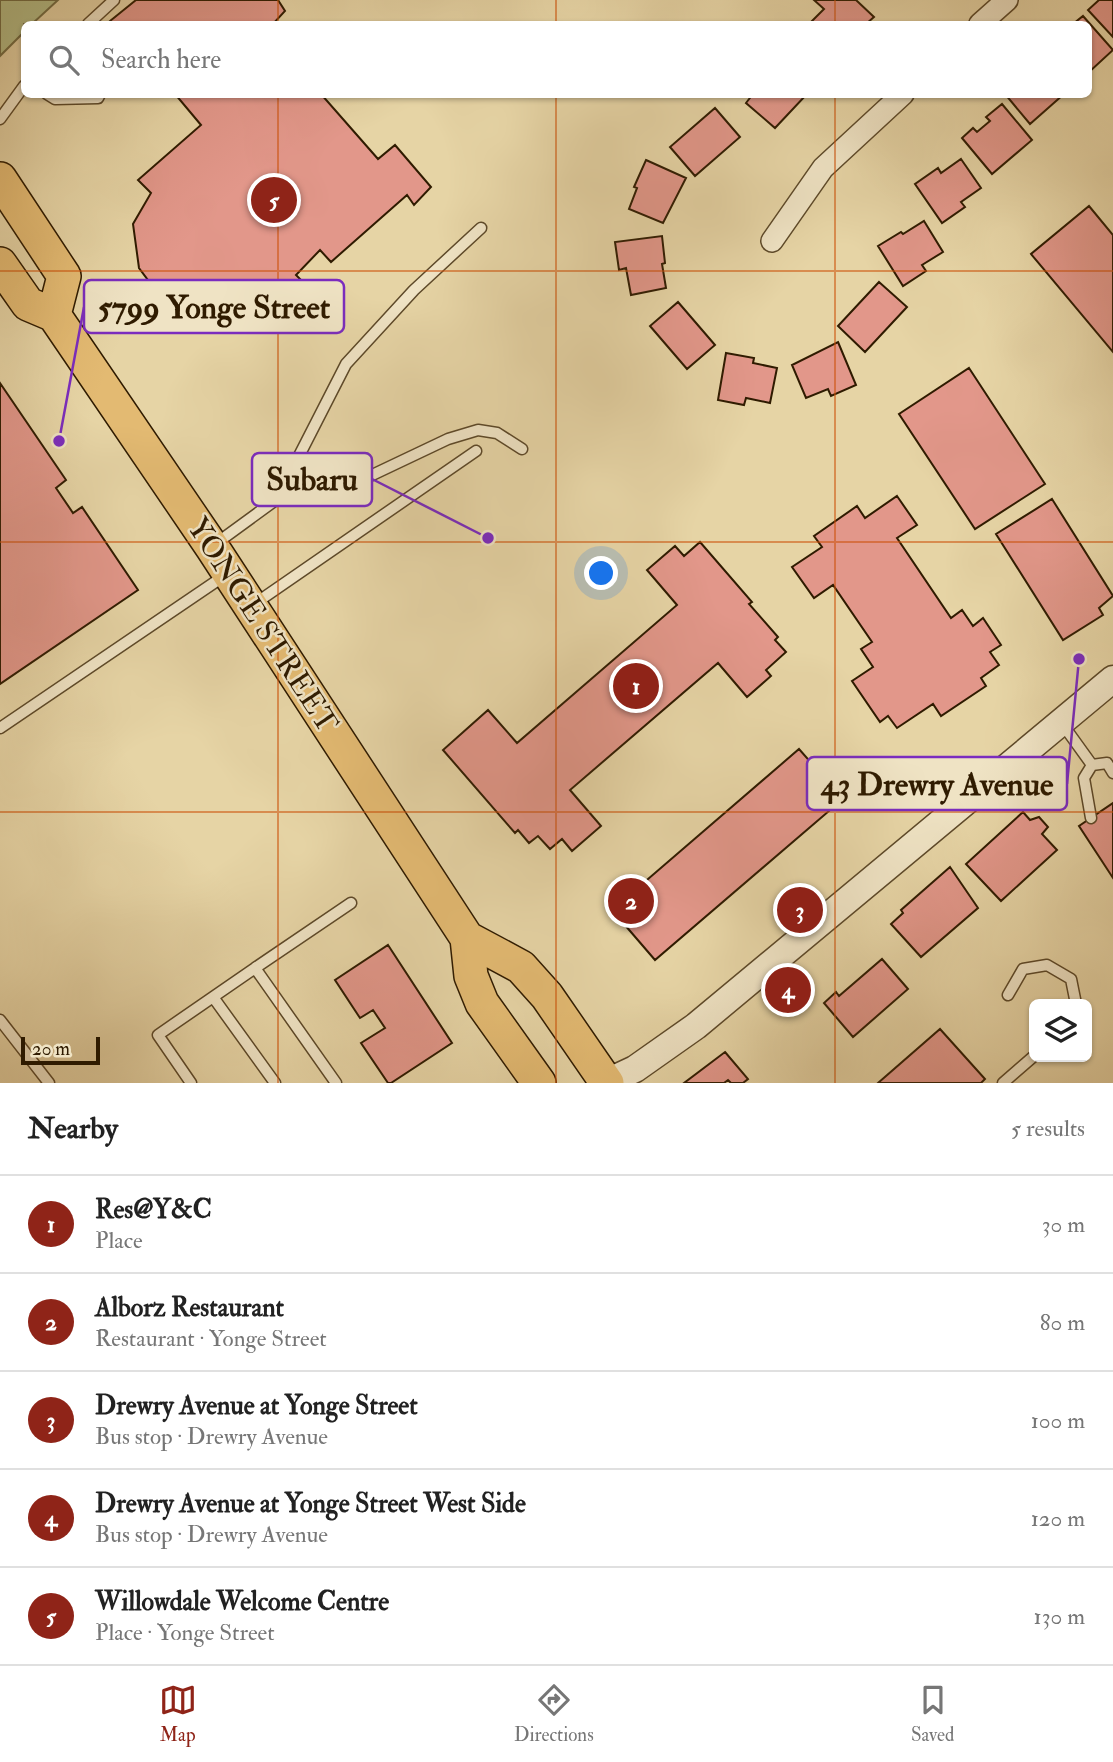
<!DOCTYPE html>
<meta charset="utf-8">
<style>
body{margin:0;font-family:"IM FELL Double Pica",serif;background:#f6f6f6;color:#222}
.controls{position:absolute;right:21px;bottom:21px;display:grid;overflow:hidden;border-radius:10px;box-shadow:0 2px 5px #0004}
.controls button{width:63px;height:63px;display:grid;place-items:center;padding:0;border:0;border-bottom:2px solid #e0e0e0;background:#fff;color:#222;font:35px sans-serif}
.scale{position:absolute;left:21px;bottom:18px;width:79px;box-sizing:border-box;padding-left:7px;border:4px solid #2f1b00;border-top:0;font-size:19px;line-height:24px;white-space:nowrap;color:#2f1b00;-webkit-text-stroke:5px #efe3c4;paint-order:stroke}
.you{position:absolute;left:602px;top:574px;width:24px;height:24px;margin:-18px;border:5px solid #fff;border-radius:50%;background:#1a73e8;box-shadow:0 0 0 10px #1a73e833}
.badge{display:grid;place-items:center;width:46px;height:46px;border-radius:50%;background:#8f2418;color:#fff;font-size:23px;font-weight:700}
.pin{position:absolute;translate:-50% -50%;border:4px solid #fff;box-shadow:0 2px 7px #0006}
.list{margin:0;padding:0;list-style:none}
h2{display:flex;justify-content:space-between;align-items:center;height:91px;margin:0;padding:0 28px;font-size:30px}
h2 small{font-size:23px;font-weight:400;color:#767676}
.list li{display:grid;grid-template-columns:46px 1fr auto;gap:21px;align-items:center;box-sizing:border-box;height:98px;padding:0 28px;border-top:2px solid #e0e0e0}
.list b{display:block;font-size:26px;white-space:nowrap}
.list p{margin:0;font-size:23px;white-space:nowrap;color:#767676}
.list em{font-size:23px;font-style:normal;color:#767676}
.icon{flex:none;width:38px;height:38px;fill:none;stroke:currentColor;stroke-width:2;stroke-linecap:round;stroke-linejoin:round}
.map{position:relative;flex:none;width:1113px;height:1083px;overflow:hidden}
.search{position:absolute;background:#fff;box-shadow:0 2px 5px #0004;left:21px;right:21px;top:21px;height:77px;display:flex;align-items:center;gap:18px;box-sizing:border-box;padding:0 24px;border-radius:10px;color:#767676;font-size:26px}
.sheet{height:581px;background:#fff}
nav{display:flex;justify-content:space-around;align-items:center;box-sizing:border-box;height:98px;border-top:2px solid #e0e0e0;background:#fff;font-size:19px;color:#767676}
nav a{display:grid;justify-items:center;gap:4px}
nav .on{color:#8f2418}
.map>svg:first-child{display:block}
</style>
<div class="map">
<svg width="1113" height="1083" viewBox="0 0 1113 1083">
<rect width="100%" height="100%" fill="#e6d4a5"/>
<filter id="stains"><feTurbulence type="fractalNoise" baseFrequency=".00286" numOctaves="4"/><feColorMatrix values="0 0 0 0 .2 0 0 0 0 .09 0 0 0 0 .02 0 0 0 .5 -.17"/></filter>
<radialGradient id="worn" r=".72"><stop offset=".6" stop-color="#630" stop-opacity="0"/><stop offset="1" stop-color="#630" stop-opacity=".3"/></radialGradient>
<path fill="#b4bd87" stroke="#726c44" stroke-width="2" d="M 0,0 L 58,0 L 32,24 L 24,24 L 24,32 L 0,56 Z"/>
<path fill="#e2978a" stroke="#2f1b00" stroke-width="2" d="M 136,0 L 278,0 L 285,11 L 273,24 L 113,24 L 110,21 Z
M 814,0 L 856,0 L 874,17 L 866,24 L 809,24 L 824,9 Z
M 1099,0 L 1113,0 L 1113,37 L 1088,10 Z
M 1083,16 L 1113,50 L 1088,73 L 1088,24 L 1073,24 Z
M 175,94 L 321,94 L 378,159 L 395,145 L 431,187 L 414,205 L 407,195 L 331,262 L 320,250 L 296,275 L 301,280 L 262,300 L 260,296 L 242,305 L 230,296 L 214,305 L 193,297 L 157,292 L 139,268 L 133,224 L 151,193 L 138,180 L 201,125 Z
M 753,94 L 807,94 L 775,128 L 746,103 Z
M 1005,94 L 1064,94 L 1030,124 Z
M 1002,104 L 1032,140 L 992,174 L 962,138 L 973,128 L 977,132 L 990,121 L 986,117 Z
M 715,108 L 740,137 L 695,176 L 670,147 Z
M 961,159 L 981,188 L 961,202 L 965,207 L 942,223 L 915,184 L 938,168 L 941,173 Z
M 646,160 L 686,178 L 663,223 L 629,209 L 637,188 L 634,187 Z
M 1089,206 L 1113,235 L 1113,352 L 1031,254 Z
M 924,221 L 943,252 L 922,265 L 926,271 L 903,286 L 878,246 L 901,232 L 903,234 Z
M 662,236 L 665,263 L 662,264 L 666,288 L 631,295 L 626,268 L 619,270 L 615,242 Z
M 879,282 L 907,307 L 865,352 L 838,326 Z
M 678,302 L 715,345 L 687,369 L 650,326 Z
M 838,342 L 856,385 L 831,396 L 828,389 L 806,398 L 792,365 Z
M 726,353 L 754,358 L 753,363 L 777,368 L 770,403 L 746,398 L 744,405 L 718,400 Z
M 969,368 L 1045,484 L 975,529 L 899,414 Z
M 0,383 L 66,480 L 56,488 L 73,513 L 82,507 L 138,590 L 0,684 Z
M 897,496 L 917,525 L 897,538 L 951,618 L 962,610 L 973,626 L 983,618 L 1001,645 L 990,652 L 999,665 L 981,678 L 986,686 L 941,716 L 933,704 L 897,728 L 888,716 L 880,722 L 852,681 L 873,667 L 861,649 L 872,642 L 833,585 L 814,598 L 792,567 L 822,547 L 814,536 L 857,506 L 865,518 Z
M 1052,499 L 1113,596 L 1099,608 L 1103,615 L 1063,640 L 996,534 Z
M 700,542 L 752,602 L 749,604 L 778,637 L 775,640 L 786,652 L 766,670 L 771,676 L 747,697 L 718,663 L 570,790 L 601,826 L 572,851 L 562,839 L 550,849 L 538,836 L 529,843 L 518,830 L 515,833 L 443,750 L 488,710 L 517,743 L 677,605 L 647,570 L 675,546 L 684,556 Z
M 799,749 L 843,799 L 655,960 L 612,910 Z
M 1113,803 L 1113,878 L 1079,826 Z
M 1023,812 L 1030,820 L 1039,817 L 1048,827 L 1042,834 L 1057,850 L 1001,901 L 966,864 Z
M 950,867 L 978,908 L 921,957 L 891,924 L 903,913 L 901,910 Z
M 388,945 L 452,1043 L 391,1083 L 388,1083 L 361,1043 L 385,1028 L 373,1010 L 360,1018 L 335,980 Z
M 882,959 L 908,989 L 853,1037 L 824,1003 L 836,992 L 839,996 Z
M 940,1029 L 985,1079 L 981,1083 L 878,1083 Z
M 725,1052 L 748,1079 L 743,1083 L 731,1083 L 728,1080 L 724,1083 L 684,1083 Z"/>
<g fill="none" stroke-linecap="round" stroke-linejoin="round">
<defs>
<path id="service" d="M 88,24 L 114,0
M 47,94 L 55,99 L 98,98 L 100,94
M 0,119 L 24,86
M 277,499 L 346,364 L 414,290 L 481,228
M 214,545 L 277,499 L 302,500 L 330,495 L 448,439 L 478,430 L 497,433 L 522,449
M 253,605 L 476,451
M 1061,722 L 1092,765 L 1084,778 L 1091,818
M 0,728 L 227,574
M 1092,765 L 1107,763 L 1113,773
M 1008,995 L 1023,969 L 1047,965 L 1071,979 L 1076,1004
M 213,997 L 275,1083
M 0,1020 L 49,1083
M 191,1083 L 158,1035 L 255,968
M 336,1083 L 255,968 L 351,903
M 1003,1083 L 1034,1056"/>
<path id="minor" d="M 980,24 L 1007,0
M 772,241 L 823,168 L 903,94"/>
<path id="tertiary" d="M 605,1083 L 635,1069 L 696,1026 L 1113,679"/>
<path id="primary" d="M 0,179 L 64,276 L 54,315
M 0,264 L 28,304 L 54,315 L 212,547 L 467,938 L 471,976 L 482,1003 L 539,1083
M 467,938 L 521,967 L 547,996 L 607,1083"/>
</defs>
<use href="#service" stroke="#5d4929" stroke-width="13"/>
<use href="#minor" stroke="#5d4929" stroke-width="24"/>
<use href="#tertiary" stroke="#5d4929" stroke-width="29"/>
<use href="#primary" stroke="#2f1b00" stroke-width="36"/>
<use href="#service" stroke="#efe3c4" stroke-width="10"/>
<use href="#minor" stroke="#efe3c4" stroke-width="21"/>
<use href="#tertiary" stroke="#efe3c4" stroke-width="26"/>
<use href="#primary" stroke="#e3ba72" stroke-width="33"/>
</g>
<path fill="none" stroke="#cc500a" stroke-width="2" stroke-opacity="0.55" d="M 278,0 L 278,24M 556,0 L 556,24M 835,0 L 835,24M 278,94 L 278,1083M 556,94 L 556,1083M 835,94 L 835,1083M 0,271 L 1113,271M 0,542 L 1113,542M 0,812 L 1113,812"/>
<g text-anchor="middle" stroke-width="5" stroke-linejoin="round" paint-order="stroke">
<g font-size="30" fill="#2f1b00" stroke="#efe3c4">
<text transform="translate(263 625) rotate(57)" y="10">YONGE STREET</text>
</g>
</g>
<path fill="none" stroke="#7b2cbf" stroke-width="2.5" d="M59 441L84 307M488 538L372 479M1079 659L1067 784"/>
<g fill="#7b2cbf" stroke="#efe3c4" stroke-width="2.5">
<circle cx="59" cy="441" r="7"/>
<circle cx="488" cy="538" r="7"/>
<circle cx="1079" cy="659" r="7"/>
</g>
<g fill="#efe3c4" stroke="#7b2cbf" stroke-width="2.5">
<rect x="84" y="280" width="260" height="53" rx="7"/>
<rect x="252" y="453" width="120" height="53" rx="7"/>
<rect x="807" y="757" width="260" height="53" rx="7"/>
</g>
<g font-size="32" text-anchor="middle" font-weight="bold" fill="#2f1b00">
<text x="214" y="318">5799 Yonge Street</text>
<text x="312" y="490">Subaru</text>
<text x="937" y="795">43 Drewry Avenue</text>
</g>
<rect width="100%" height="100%" filter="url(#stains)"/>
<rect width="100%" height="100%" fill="url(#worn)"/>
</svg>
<div class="controls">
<button><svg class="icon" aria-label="layers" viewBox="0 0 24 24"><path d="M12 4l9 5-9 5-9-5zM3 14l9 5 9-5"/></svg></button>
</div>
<div class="scale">20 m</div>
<div class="you"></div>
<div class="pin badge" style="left:636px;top:686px">1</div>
<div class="pin badge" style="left:631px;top:901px">2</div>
<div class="pin badge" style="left:800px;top:910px">3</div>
<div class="pin badge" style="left:788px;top:990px">4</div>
<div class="pin badge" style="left:274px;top:200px">5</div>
<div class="search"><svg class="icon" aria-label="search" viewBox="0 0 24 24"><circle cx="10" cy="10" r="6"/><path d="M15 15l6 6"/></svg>Search here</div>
</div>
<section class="sheet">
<h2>Nearby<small>5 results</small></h2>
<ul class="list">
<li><span class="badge">1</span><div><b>Res@Y&amp;C</b><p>Place</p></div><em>30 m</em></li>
<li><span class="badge">2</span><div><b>Alborz Restaurant</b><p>Restaurant · Yonge Street</p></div><em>80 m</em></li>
<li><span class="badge">3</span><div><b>Drewry Avenue at Yonge Street</b><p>Bus stop · Drewry Avenue</p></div><em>100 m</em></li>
<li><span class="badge">4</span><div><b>Drewry Avenue at Yonge Street West Side</b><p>Bus stop · Drewry Avenue</p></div><em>120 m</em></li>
<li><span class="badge">5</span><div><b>Willowdale Welcome Centre</b><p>Place · Yonge Street</p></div><em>130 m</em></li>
</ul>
</section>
<nav>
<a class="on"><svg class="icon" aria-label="map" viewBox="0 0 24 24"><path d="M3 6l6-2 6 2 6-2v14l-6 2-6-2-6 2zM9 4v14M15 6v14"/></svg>Map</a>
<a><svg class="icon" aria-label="directions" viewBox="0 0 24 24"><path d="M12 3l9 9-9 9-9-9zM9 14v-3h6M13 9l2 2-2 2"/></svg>Directions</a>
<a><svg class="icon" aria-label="saved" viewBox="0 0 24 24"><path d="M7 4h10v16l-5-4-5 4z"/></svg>Saved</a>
</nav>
